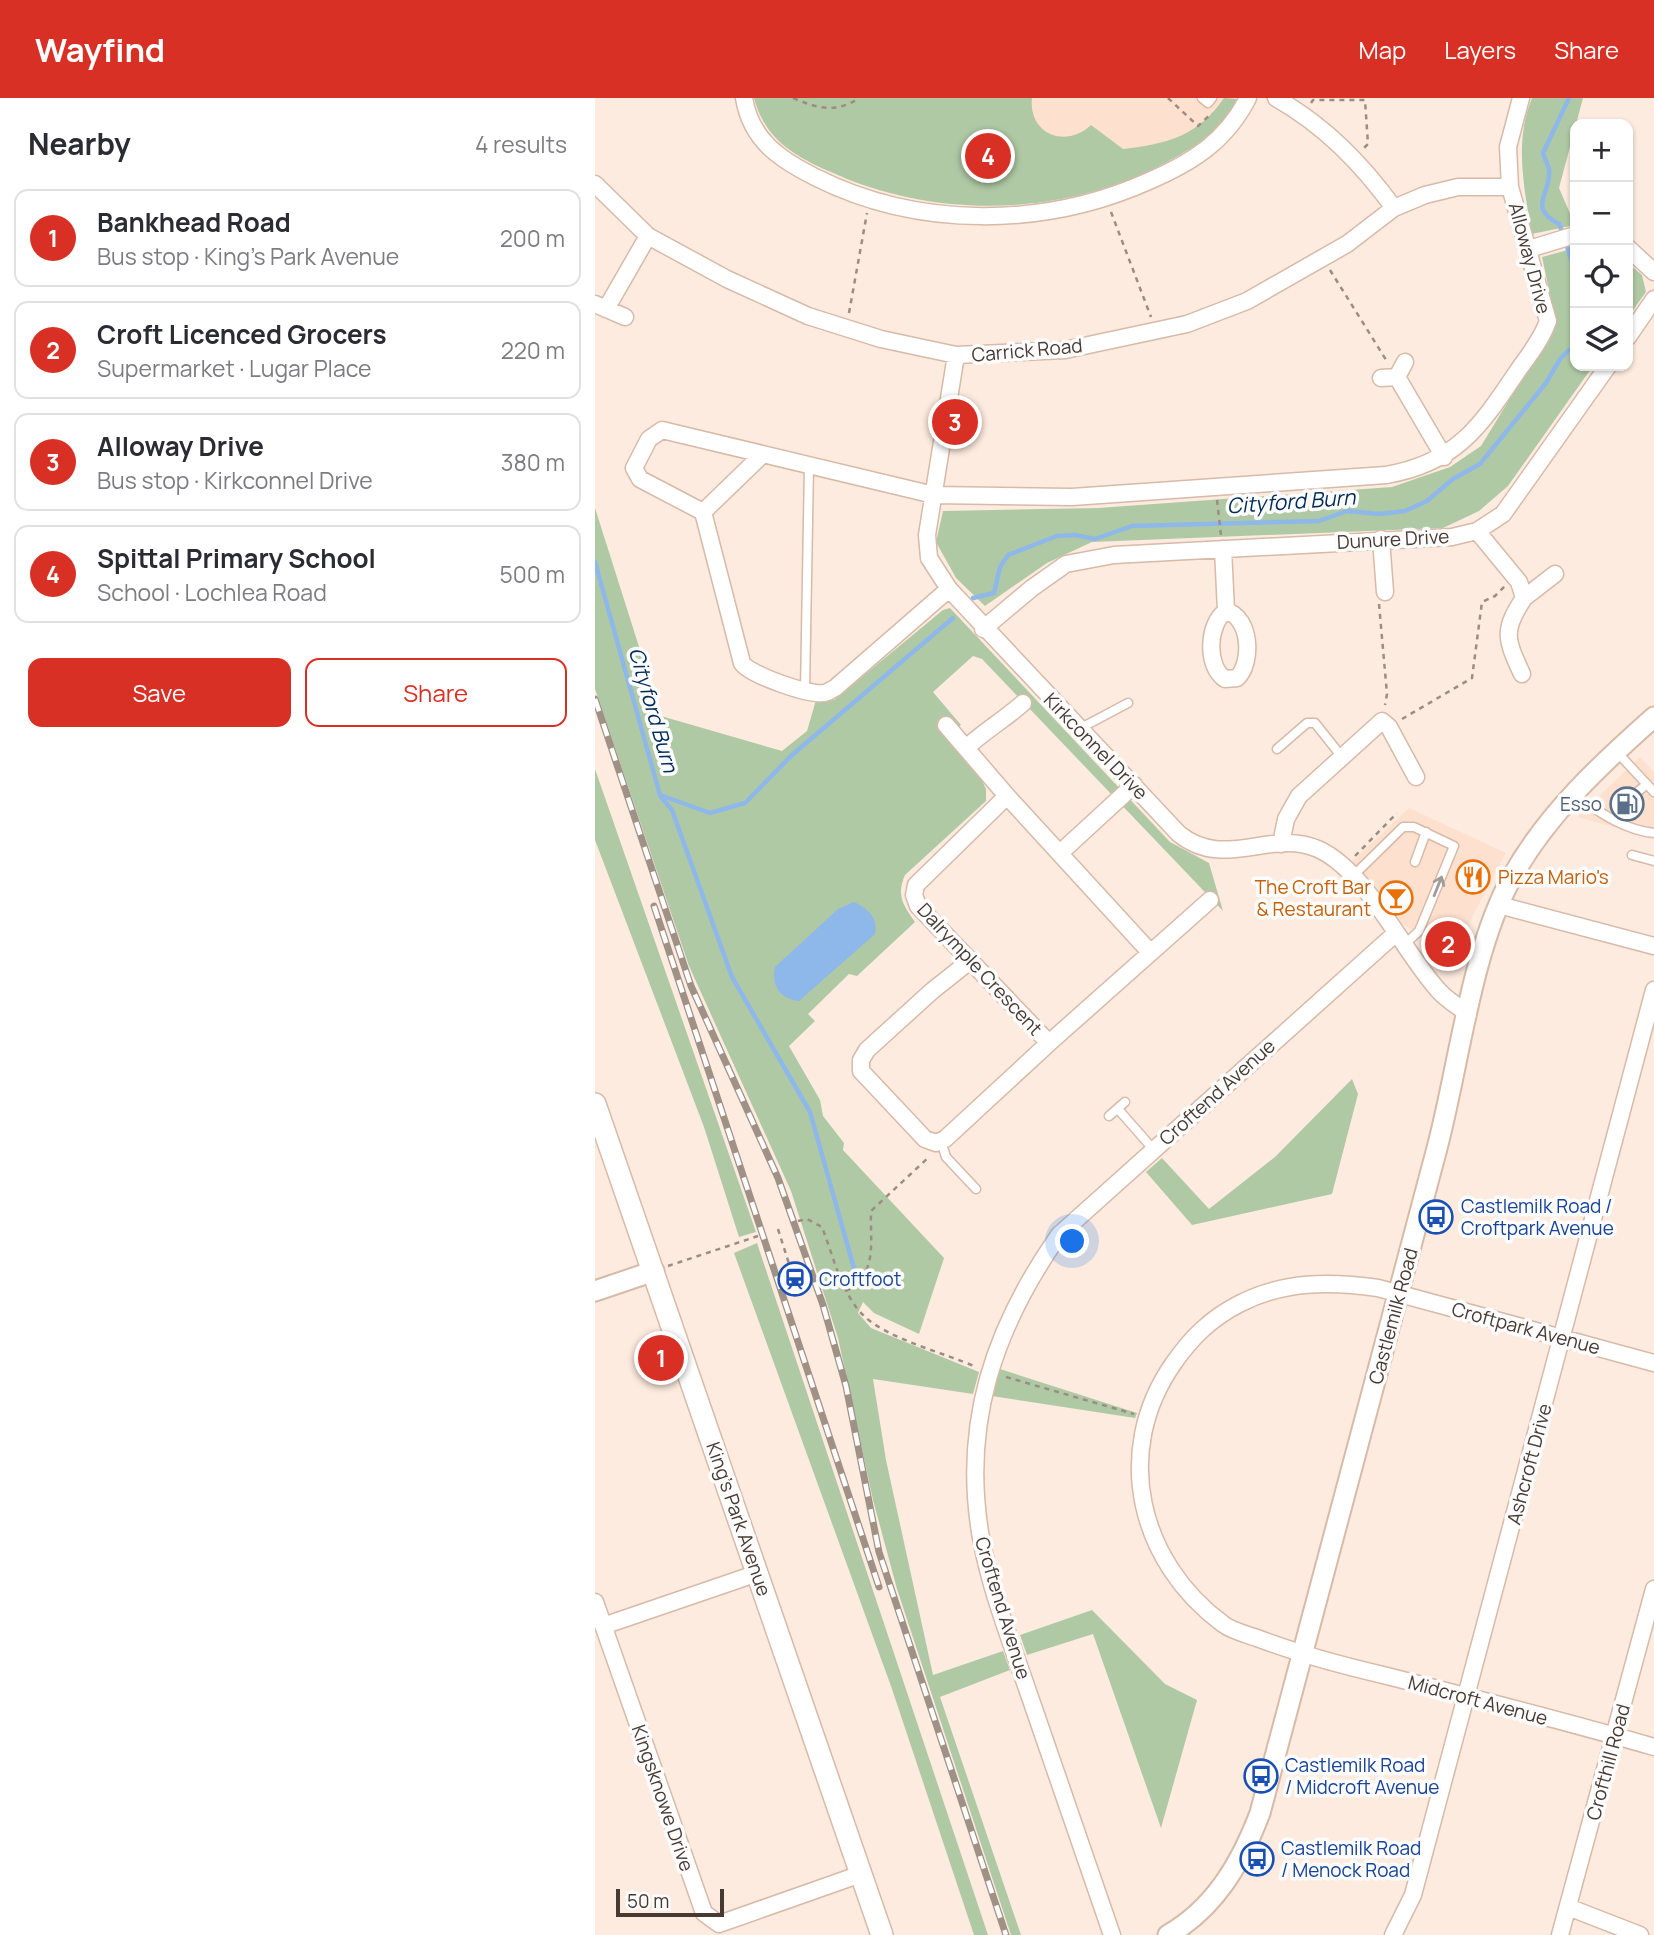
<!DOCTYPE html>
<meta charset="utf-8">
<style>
body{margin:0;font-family:Manrope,sans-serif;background:#f7f7f7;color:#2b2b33}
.controls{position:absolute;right:21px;top:21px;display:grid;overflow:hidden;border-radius:14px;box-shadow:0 2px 5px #0004}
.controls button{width:63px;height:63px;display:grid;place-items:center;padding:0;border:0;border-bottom:2px solid #e1e1e2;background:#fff;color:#2b2b33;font:35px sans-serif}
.scale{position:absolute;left:21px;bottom:18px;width:108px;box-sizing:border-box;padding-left:7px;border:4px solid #463a33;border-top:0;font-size:19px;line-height:24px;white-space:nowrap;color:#463a33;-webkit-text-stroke:5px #fcfcfc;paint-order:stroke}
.you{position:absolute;left:478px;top:1144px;width:24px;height:24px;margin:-18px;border:5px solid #fff;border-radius:50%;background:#1a73e8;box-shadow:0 0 0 10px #1a73e833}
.badge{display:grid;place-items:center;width:46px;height:46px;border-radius:50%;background:#d93025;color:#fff;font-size:23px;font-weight:700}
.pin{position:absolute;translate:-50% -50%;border:4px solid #fff;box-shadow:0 2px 7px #0006}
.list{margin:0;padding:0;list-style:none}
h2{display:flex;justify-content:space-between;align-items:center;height:91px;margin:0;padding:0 28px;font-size:30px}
h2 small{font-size:23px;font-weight:400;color:#7c7c81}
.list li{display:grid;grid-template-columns:46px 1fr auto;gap:21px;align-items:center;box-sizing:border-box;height:98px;margin:0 14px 14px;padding:0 14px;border:2px solid #e1e1e2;border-radius:14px}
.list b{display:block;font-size:26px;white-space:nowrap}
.list p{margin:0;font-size:23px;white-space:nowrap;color:#7c7c81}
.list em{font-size:23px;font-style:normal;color:#7c7c81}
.actions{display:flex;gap:14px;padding:21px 28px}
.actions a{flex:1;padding:16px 0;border:2px solid #d93025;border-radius:14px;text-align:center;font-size:24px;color:#d93025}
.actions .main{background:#d93025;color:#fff}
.icon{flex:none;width:38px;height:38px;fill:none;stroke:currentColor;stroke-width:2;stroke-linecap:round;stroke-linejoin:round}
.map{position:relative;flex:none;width:1059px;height:1837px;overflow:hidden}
header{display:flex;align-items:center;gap:42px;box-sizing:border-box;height:98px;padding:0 35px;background:#d93025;color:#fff}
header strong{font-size:33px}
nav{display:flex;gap:38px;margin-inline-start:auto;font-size:24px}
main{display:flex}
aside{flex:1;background:#fff}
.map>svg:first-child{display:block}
</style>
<header>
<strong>Wayfind</strong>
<nav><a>Map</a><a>Layers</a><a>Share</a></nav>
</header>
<main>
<aside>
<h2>Nearby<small>4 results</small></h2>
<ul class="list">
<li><span class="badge">1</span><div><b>Bankhead Road</b><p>Bus stop · King's Park Avenue</p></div><em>200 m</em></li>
<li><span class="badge">2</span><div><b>Croft Licenced Grocers</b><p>Supermarket · Lugar Place</p></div><em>220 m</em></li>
<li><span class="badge">3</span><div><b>Alloway Drive</b><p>Bus stop · Kirkconnel Drive</p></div><em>380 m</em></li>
<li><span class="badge">4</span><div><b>Spittal Primary School</b><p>School · Lochlea Road</p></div><em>500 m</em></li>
</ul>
<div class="actions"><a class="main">Save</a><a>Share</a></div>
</aside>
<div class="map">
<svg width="1059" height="1837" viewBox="0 0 1059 1837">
<rect width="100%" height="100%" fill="#fdebdf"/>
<path fill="#fee0ce" d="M 159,0 L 643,0 L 638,11 L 593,52 L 542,79 L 490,95 L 413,107 L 332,103 L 251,81 L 185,47 L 164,17 Z
M 1045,659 L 1059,674 L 1059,740 L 982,719 Z
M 814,710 L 911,755 L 867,838 L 853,852 L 805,825 L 757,763 Z"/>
<path fill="#b0c9a5" d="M 159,0 L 437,0 C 433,36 471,51 496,27 L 528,51 C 572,46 603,38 629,0 L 642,1 C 627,33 601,48 572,64 C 470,119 340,122 236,74 C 199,58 170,41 159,0 Z
M 937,0 L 988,0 L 964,90 L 980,127 L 937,136 C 929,91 919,43 937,0 Z
M 980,150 L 980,268 L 998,268 L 913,388 L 884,413 L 848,430 L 497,444 L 452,465 L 390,508 L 361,480 L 341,444 L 348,413 L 503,410 L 797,389 L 855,369 L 886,348 L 961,225 L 947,159 Z
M 1033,165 L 1047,177 L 1051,194 L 1033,219 Z
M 0,410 L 66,618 L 187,653 L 212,633 L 221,602 L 239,602 L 348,512 L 355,510 L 575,744 L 614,765 L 628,813 L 387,561 L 378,558 L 338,594 L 366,627 L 362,630 L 391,691 L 391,703 L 310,777 C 301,797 308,807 320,824 L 262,878 L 254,876 L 213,916 L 220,923 L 194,948 L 225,1002 L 228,1018 L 249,1045 L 248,1052 L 349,1160 L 324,1236 L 279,1215 L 268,1204 L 263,1215 L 276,1230 L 384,1274 L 378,1296 L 278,1281 L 291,1362 L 338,1577 L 408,1553 L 415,1572 L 345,1599 L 426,1837 L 416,1837 L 302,1491 L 278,1402 L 243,1240 L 196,1093 L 94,868 L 0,591 Z
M 0,671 L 161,1134 L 144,1139 L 109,1029 L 0,742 Z
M 757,981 L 763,996 L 737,1096 L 597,1127 L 551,1074 L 567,1060 L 614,1111 L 680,1059 Z
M 162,1145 L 393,1837 L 379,1837 L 297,1591 L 139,1155 Z
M 405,1271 L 542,1315 L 540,1320 L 397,1298 Z
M 497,1512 L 570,1586 L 602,1602 L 566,1730 L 498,1536 L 432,1557 L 425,1537 Z"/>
<path fill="#8eb7ea" d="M 259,804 C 273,811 283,819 280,836 L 204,903 C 185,901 176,888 180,869 L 243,811 Z"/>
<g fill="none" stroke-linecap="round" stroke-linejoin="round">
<path stroke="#8eb7ea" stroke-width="4.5" d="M 968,136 L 964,126 C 931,109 957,96 954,71 C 953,66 949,60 948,55 L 974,0
M 971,145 L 980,174
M 0,464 L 65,697 L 115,715 L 150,705 L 197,657 L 358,520
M 378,500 L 399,495 L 405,469 L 413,457 L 462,438 L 480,437 L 500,441 L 537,428 L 724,423 L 752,413 L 784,416 L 810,413 L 832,403 L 858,381 L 885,366 L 951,285 L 965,261 L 974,252 L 980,252
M 66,699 L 77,712 L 137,879 L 215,1014 L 260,1174"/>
<defs>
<path id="service" d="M 607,0 L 613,5 L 617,0
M 210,593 L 214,367
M 484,631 L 533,605
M 682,651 L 712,625 L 720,625 L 747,659
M 1021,653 L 1059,694
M 978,696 C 1003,713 1028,732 1059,735
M 1039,697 L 1052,686
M 1037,757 L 1059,763
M 820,764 L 831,734
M 757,779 L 808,729 L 819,729 L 859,748 L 824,833 L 810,846
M 523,1011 L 558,1051
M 514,1018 L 530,1004
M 346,1043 L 351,1059 L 381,1091"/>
<path id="minor" d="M 149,0 C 156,42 184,61 220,79 C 323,131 449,130 554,83 C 598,64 631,43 653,0
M 681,0 C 730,28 766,65 799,110
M 0,86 L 53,138 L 132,181 L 213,218 L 286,241 L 361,257 L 470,252 L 592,226 L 652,203 L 752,146 L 799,110 L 830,97 L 863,89 L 915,89
M 1033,150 L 1059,174
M 934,151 L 980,137
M 0,206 L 30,219
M 11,211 L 53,138
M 1033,239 L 1059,201
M 361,257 L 332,437 L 334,460 L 354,491 L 584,736 C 630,773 676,730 723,751 C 772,773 808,854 844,893 C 852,902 864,909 873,916
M 802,279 L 849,359
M 786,280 L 802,279 L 810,264
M 108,414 L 167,357
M 882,433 L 924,484 L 929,500 C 907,533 911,541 927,576
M 786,441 L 790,494
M 628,451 L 631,513 C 656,519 658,565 642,580 L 630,581 C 611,569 612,526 631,513
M 354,491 L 240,590 C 237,591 234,594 230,595 C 215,598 155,577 147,565 L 108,414 L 45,381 L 39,370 L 54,341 L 67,332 L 339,397 L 477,399 L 791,377 C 861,365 885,329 922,274 C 933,258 947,241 953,223 L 915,89 L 913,49 L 926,0
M 929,500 L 960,476
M 388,531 L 437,490 L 471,466 L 519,457 L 857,439 L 882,433 L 908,416 L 1013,268
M 351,627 L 412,698
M 371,650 C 389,633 409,622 428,605
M 686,746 L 691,721 L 704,698 L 787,623 L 794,629 L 821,679
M 465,755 L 539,687
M 904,807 L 1059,848
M 554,853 L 412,698 L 321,787 L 319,797 L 323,808 L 454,945 L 615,802
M 376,862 L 337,893 L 272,952 L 266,962 L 266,973 L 330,1041 L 341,1045 L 350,1041 L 454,945
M 1059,1265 L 783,1190 C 735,1183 688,1183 644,1206 C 615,1221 596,1240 578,1266 C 517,1354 544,1464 628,1526 C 637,1533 651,1536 662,1540 C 704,1556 745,1567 788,1577 C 879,1600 970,1623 1059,1649
M 0,1504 L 109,1815 L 124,1826 L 266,1776
M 8,1528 L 163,1475
M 973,1809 L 1045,1837
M 517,1837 C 490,1759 463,1680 436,1602 C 418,1549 396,1495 386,1440 C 366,1326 399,1230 464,1137 L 801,835
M 798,1837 L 818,1797 L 1059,892
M 965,1837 L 1059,1491"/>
<path id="tertiary" d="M 0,1193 L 59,1173
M 573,1837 C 620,1810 646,1765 665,1715 C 723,1495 783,1274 841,1054 C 864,969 875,855 917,779 C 952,716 1006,666 1059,619"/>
<path id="secondary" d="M 0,1006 L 287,1837"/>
</defs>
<use href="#service" stroke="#d7baa8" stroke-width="11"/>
<use href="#minor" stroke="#d7baa8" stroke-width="19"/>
<use href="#tertiary" stroke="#d7baa8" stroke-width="23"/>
<use href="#secondary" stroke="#d7baa8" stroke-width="24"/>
<path stroke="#9c8d84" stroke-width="2.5" stroke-dasharray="5 5" stroke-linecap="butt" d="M 198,0 C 222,10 241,16 264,0
M 573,0 L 603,28 L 617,15
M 716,5 L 718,2 L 770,2 L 773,46 L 767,52
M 516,114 L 556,219
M 735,172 L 793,265
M 254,215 L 272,115
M 622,402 L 626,437
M 784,506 L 792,596 L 790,607
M 807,621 L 877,580 L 887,504 L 900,498 L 910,488
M 760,758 L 802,715
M 203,1123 L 212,1121 L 227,1129 C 238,1157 246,1195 268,1217 C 292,1241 350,1255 381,1269
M 183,1131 L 196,1172
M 73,1168 L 163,1138
M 251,1193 C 283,1176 275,1145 276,1113 L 335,1058
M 411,1279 L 539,1316"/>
<use href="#service" stroke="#fff" stroke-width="8"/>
<use href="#minor" stroke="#fff" stroke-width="16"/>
<use href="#tertiary" stroke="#fff" stroke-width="19"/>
<use href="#secondary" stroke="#fff" stroke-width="21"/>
<defs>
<path id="rail" d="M 0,601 L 96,888 L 183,1080 L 228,1207 L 251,1288 L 284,1454 L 411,1837
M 59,808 L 284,1489"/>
</defs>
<use href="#rail" stroke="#a09187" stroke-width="7"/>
<use href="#rail" stroke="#fcfcfc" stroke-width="4.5" stroke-dasharray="13" stroke-linecap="butt"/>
</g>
<defs><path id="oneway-shaft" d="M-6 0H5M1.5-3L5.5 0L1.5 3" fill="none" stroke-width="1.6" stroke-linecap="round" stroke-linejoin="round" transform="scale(1.75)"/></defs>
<use stroke="#a29c99" href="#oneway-shaft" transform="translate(843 788) rotate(-68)"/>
<defs>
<symbol id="fuel-ring" viewBox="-11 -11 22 22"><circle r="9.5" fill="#fcfcfc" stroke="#5c6f8a" stroke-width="1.5"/><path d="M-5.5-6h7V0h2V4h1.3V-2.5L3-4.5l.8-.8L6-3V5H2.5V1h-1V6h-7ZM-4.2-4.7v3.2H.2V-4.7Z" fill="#5c6f8a"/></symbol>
<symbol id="restaurant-ring" viewBox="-11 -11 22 22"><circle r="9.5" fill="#fcfcfc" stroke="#e8710a" stroke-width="1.5"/><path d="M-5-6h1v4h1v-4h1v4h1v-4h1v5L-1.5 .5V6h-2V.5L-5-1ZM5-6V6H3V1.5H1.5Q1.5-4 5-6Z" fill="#e8710a"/></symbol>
<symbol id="bar-ring" viewBox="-11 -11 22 22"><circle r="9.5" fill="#fcfcfc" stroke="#e8710a" stroke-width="1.5"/><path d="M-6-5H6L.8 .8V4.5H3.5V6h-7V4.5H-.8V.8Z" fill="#e8710a"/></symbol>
<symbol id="bus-ring" viewBox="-11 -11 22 22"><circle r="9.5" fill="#fcfcfc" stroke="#1a4fb4" stroke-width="1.5"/><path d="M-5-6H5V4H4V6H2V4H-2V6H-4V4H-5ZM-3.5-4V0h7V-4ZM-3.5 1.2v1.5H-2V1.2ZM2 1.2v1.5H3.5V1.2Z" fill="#1a4fb4"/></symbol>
<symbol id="station-ring" viewBox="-11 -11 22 22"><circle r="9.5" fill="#fcfcfc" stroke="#1a4fb4" stroke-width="1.5"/><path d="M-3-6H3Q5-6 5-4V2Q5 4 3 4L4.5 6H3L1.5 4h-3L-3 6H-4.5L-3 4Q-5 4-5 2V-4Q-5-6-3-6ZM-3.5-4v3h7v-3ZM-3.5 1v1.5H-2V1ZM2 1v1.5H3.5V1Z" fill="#1a4fb4"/></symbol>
</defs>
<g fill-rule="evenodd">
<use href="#fuel-ring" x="1013" y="687" width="38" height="38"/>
<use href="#restaurant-ring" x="859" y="760" width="38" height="38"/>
<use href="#bar-ring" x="782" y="781" width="38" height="38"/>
<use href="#bus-ring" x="822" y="1100" width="38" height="38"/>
<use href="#station-ring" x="181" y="1162" width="38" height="38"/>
<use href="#bus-ring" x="647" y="1659" width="38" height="38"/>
<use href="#bus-ring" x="643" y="1742" width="38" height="38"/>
</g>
<g text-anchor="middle" stroke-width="7" stroke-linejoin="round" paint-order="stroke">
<g font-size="19" fill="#463a33" stroke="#fcfcfc">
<text transform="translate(935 160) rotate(75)" y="7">Alloway Drive</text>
<text transform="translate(432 252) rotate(-5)" y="7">Carrick Road</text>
<text transform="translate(798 441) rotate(-3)" y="7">Dunure Drive</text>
<text transform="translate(501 648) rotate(46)" y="7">Kirkconnel Drive</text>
<text transform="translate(385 871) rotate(47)" y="7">Dalrymple Crescent</text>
<text transform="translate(622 994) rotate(-42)" y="7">Croftend Avenue</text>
<text transform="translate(798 1218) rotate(-75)" y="7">Castlemilk Road</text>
<text transform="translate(931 1230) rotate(15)" y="7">Croftpark Avenue</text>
<text transform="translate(934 1366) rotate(-75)" y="7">Ashcroft Drive</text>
<text transform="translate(144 1421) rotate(71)" y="7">King's Park Avenue</text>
<text transform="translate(408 1510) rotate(73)" y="7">Croftend Avenue</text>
<text transform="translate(883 1602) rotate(15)" y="7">Midcroft Avenue</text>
<text transform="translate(1013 1664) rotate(-75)" y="7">Crofthill Road</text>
<text transform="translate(68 1700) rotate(71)" y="7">Kingsknowe Drive</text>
</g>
<g font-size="19" fill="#4e5e75" stroke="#fcfcfc" text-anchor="end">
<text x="1007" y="713">Esso</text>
</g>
<g font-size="19" fill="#c56008" stroke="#fcfcfc" text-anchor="start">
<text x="903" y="786">Pizza Mario's</text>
<text x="776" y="796" text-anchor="end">The Croft Bar<tspan x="776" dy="22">&amp; Restaurant</tspan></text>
</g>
<g font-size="19" fill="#164399" stroke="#fcfcfc" text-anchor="start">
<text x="866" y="1115">Castlemilk Road /<tspan x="866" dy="22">Croftpark Avenue</tspan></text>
<text x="224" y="1188">Croftfoot</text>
<text x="690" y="1674">Castlemilk Road<tspan x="690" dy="22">/ Midcroft Avenue</tspan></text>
<text x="686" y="1757">Castlemilk Road<tspan x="686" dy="22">/ Menock Road</tspan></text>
</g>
<g font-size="21" font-style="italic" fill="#002a57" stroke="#fcfcfc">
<text transform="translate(696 404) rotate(-4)" y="7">Cityford Burn</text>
<text transform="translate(58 612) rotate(74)" y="7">Cityford Burn</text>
</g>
</g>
</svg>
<div class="controls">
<button>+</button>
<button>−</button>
<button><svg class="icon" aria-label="locate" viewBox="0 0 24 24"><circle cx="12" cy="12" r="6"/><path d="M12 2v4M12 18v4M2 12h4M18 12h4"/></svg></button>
<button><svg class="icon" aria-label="layers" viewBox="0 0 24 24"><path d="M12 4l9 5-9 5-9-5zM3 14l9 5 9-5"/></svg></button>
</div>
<div class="scale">50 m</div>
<div class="you"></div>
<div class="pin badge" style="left:66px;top:1260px">1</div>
<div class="pin badge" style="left:853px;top:846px">2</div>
<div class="pin badge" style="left:360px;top:324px">3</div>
<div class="pin badge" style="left:393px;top:58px">4</div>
</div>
</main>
